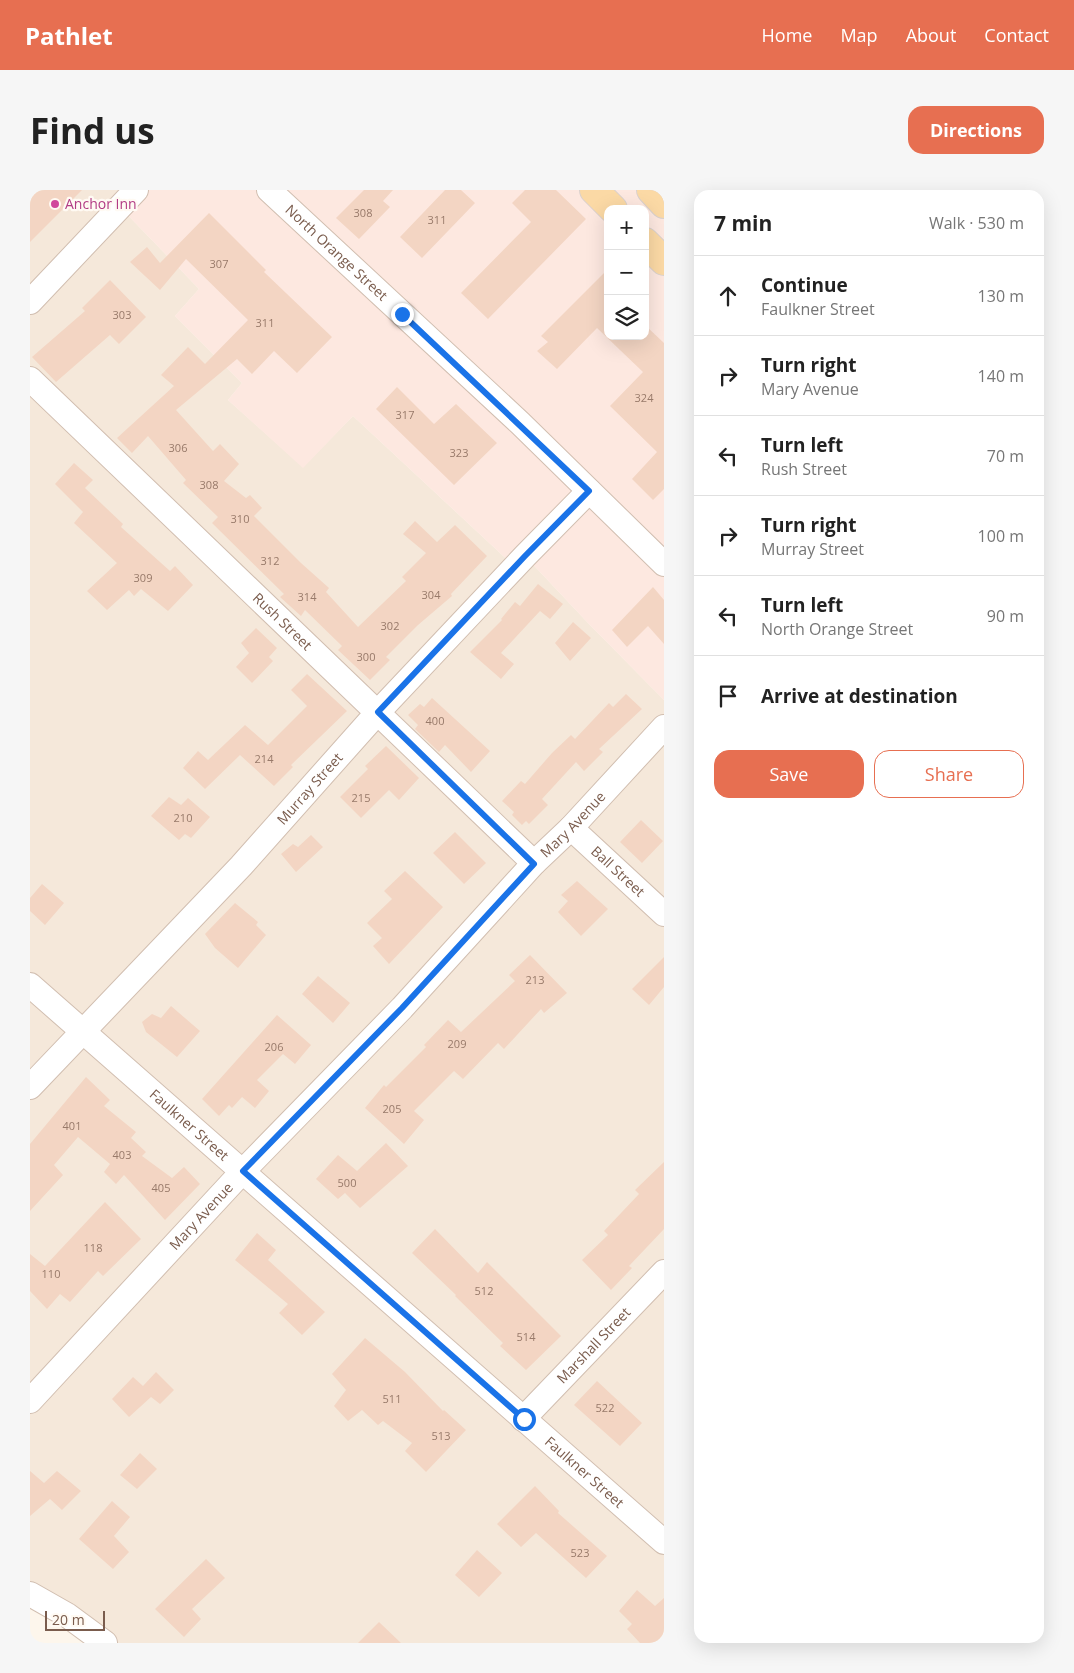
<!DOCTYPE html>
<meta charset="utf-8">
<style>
body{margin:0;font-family:"Open Sans",sans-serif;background:#f6f6f6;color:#222}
.controls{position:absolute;right:15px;top:15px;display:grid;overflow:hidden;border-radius:10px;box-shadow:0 5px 20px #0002}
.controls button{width:45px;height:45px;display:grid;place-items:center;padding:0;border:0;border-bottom:1px solid #e0e0e0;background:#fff;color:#222;font:25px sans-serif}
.scale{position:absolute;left:15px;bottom:12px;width:60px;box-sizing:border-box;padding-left:5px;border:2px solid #7a5c4d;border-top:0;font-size:14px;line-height:18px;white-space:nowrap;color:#7a5c4d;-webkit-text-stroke:4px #fffaf3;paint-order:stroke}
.stop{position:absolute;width:15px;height:15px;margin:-11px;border:4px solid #1a73e8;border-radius:50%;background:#fff}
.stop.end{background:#1a73e8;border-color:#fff;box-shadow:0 1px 5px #0008}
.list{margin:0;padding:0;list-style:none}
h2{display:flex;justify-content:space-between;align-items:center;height:65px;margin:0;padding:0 20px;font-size:21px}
h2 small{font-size:16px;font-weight:400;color:#767676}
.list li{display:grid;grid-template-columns:32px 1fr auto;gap:15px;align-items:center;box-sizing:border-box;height:80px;padding:0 20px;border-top:1px solid #e0e0e0}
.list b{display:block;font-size:19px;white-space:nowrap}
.list p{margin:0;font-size:16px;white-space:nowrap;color:#767676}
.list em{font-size:16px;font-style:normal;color:#767676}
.actions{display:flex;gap:10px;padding:15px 20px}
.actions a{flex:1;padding:11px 0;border:1px solid #e76f51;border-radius:15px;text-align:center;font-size:18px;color:#e76f51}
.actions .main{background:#e76f51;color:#fff}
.icon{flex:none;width:28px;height:28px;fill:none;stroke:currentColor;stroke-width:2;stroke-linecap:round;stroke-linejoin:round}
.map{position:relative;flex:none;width:634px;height:1453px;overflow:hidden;border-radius:15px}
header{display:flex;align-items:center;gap:30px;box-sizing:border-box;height:70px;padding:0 25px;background:#e76f51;color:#fff}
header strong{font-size:24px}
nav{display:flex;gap:28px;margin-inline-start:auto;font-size:18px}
.intro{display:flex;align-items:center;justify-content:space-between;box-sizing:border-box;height:120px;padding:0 30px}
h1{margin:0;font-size:35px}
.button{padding:12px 22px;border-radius:15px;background:#e76f51;color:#fff;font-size:18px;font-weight:700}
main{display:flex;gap:30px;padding:0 30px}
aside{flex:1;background:#fff;border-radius:15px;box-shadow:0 5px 20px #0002}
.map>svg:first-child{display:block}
</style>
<header>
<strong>Pathlet</strong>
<nav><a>Home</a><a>Map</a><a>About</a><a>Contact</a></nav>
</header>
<div class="intro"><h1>Find us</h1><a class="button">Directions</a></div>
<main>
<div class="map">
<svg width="634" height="1453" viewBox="0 0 634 1453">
<rect width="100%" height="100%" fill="#fdf6ec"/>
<path fill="#f5e8da" d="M 0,0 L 89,0 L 98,8 L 90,17 L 169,99 L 145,126 L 212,193 L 198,210 L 273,277 L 323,226 L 485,377 L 495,366 L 558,433 L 634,510 L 634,1453 L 75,1453 L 0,1404 Z"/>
<path fill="#fde8e0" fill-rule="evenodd" d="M 89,0 L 634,0 L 634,510 L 558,433 L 495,366 L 485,377 L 323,226 L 273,278 L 198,210 L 212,193 L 145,126 L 169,99 L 90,17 L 98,8 ZM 578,19 L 615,19 L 615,146 L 578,146 Z"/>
<path fill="#f3d5c3" d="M 0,0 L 52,0 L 0,52 Z
M 334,0 L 363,0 L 353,11 L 360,17 L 329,49 L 306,28 Z
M 415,0 L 431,0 L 445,13 L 392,68 L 370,47 Z
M 495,0 L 526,0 L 556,29 L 458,129 L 431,103 L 501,32 L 482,13 Z
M 179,23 L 236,80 L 234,82 L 302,147 L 267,183 L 244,161 L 222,184 L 207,169 L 146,220 L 183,261 L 190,254 L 209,274 L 194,291 L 216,308 L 220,305 L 232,318 L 224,326 L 271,373 L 299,398 L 296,402 L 328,437 L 376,391 L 372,387 L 396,363 L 373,344 L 385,331 L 407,352 L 425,335 L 457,366 L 421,404 L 422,406 L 388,435 L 356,467 L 360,470 L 340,490 L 308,460 L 312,456 L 275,420 L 271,426 L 250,407 L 254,404 L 182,333 L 188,327 L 153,293 L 156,290 L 118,246 L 102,263 L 87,248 L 144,196 L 131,185 L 158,157 L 175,174 L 218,130 L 156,69 L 130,100 L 100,72 L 117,57 L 130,73 Z
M 578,79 L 578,146 L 615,146 L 615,135 L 634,153 L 634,299 L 623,310 L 602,289 L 627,262 L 580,216 L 613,182 L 567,138 L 527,179 L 507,161 L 518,152 L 511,146 Z
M 80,90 L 116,127 L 89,154 L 80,145 L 26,192 L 2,167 L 55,121 L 52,118 Z
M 367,197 L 404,234 L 426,214 L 467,253 L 424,295 L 346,219 Z
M 44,273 L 63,290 L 55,298 L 93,334 L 91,337 L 140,381 L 145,376 L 163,395 L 138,421 L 111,399 L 104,406 L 99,400 L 77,420 L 57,401 L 87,373 L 44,333 L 53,322 L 25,294 Z
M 508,394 L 533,414 L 520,429 L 510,421 L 471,463 L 484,474 L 471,489 L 440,462 L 472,430 L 471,429 L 485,412 L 490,416 Z
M 623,397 L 634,410 L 634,454 L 618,436 L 597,457 L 582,440 Z
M 543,432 L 561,448 L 540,471 L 525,453 Z
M 226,438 L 247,458 L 239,467 L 243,471 L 222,493 L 206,477 L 219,463 L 211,453 Z
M 277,484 L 317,521 L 261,575 L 263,577 L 244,596 L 210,565 L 175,599 L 153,578 L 168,561 L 178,570 L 215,535 L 238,555 L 277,516 L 261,500 Z
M 596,504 L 612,519 L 569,559 L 573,562 L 554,581 L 546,572 L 512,609 L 518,615 L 499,634 L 496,631 L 492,635 L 482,625 L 484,622 L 472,611 L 491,591 L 495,594 L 522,563 L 541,545 L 545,549 L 579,513 L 583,517 Z
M 402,508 L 460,561 L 441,582 L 415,555 L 409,562 L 385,539 L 388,535 L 378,525 L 390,514 L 394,517 Z
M 356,556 L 389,588 L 369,610 L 359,600 L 331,628 L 310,607 L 338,579 L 335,576 Z
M 139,607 L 151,615 L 158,608 L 180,627 L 161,648 L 155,644 L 149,650 L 121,626 Z
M 611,630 L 633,651 L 612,673 L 590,652 Z
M 425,642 L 456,673 L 434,694 L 403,663 Z
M 281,645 L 293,657 L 266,682 L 251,664 L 263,654 L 268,657 Z
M 375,681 L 413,717 L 359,774 L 343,756 L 352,748 L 337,733 L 362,709 L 354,701 Z
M 547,691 L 578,719 L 551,746 L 528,722 L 538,711 L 531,705 Z
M 12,694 L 34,713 L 15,735 L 0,721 L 0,708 Z
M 205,713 L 228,732 L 226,735 L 236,745 L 208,778 L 185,758 L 175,744 Z
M 500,765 L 537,803 L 514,823 L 511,819 L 474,859 L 468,853 L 433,889 L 424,881 L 384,921 L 394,930 L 374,954 L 335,918 L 354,895 L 356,897 L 396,857 L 394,855 L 418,830 L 431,842 L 485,791 L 479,785 Z
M 634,767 L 634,797 L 619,815 L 602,799 Z
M 288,786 L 320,813 L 303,833 L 272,804 Z
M 141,816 L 170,841 L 147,867 L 116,842 L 112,832 L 122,824 L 131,828 Z
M 247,825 L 281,855 L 265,874 L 253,864 L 227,890 L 239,901 L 225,918 L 212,907 L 202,918 L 199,915 L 189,926 L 172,909 Z
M 56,887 L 80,910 L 74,916 L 106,942 L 101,948 L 116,962 L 112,966 L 142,988 L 154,977 L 170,994 L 135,1030 L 94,985 L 86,994 L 74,982 L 80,974 L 48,947 L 24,975 L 33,985 L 0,1021 L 0,954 Z
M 356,953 L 378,976 L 330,1018 L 315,1003 L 308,1009 L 286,989 L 308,965 L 327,981 Z
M 634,972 L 634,1039 L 599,1076 L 602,1078 L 581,1100 L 552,1070 L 578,1045 L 574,1041 L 609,1004 L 605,1000 Z
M 75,1012 L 111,1049 L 73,1086 L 68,1081 L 40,1112 L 30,1104 L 17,1119 L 0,1101 L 0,1064 L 15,1076 Z
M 405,1039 L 448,1083 L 457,1072 L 531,1146 L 496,1180 L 470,1156 L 473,1153 L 425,1106 L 426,1105 L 382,1063 Z
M 227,1043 L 246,1060 L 238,1070 L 295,1122 L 272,1145 L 249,1123 L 258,1114 L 205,1070 Z
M 335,1148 L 375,1182 L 413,1221 L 414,1220 L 436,1240 L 396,1282 L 375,1261 L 382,1253 L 353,1231 L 348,1235 L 332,1220 L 318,1231 L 304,1216 L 316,1200 L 302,1184 Z
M 126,1182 L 144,1200 L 130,1214 L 121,1207 L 99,1227 L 82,1209 L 103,1187 L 113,1196 Z
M 567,1191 L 612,1233 L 590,1256 L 544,1215 Z
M 110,1263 L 127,1279 L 107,1299 L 90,1285 Z
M 0,1281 L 14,1293 L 27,1281 L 51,1301 L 32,1320 L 20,1309 L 0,1326 Z
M 505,1296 L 529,1321 L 528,1323 L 577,1366 L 556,1388 L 506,1343 L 491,1357 L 467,1334 Z
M 82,1311 L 100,1327 L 84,1346 L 99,1362 L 83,1379 L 49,1349 Z
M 447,1360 L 472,1383 L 449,1407 L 425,1385 Z
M 176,1369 L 195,1388 L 162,1419 L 171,1429 L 154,1447 L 125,1419 Z
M 607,1400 L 625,1416 L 634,1408 L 634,1453 L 610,1453 L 597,1439 L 602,1434 L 589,1421 Z
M 349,1432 L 371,1453 L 328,1453 Z"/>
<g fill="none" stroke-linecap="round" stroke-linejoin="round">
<defs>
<g id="minor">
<path id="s1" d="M 239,0 L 490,233 L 634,374"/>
<path d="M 0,112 L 106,0"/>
<path id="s2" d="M 0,189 L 504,673"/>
<path id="s3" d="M 541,638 L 634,724"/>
<path id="s4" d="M 0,795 L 634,1352"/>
<path id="s5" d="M 0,897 L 211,676 L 348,522 L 495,366 L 559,301"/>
<path id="s6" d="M 0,1211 L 213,981 L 372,818 L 504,673 L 541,638 L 634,537"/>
<path id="s7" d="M 493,1229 L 634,1082"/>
<path d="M 0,1404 L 37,1425 L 75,1453"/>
</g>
<path id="major" d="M 564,0 L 583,19
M 621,0 L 634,14
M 615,52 L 634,71"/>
</defs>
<use href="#minor" stroke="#d1beb0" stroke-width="26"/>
<use href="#major" stroke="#dad1cd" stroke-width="30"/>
<use href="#minor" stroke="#fff" stroke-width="24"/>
<use href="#major" stroke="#fbd9a5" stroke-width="28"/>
</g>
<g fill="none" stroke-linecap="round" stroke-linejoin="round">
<path stroke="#1a73e8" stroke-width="6" d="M 372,124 L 559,301 L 495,366 L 348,522 L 504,674 L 372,818 L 213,981 L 494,1229"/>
</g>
<circle fill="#d1479c" stroke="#fffaf3" stroke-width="2" cx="25" cy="14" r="5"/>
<g text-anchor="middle" stroke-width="4.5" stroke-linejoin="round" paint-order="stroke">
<g font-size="11" fill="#987a6a">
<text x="333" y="27">308</text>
<text x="407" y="34">311</text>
<text x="189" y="78">307</text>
<text x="92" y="129">303</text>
<text x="235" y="137">311</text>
<text x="614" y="212">324</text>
<text x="375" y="229">317</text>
<text x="148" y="262">306</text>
<text x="429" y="267">323</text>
<text x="179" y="299">308</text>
<text x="210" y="333">310</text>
<text x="240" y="375">312</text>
<text x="113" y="392">309</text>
<text x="401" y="409">304</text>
<text x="277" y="411">314</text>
<text x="360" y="440">302</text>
<text x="336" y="471">300</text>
<text x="405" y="535">400</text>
<text x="234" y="573">214</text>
<text x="331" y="612">215</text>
<text x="153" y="632">210</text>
<text x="505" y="794">213</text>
<text x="427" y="858">209</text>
<text x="244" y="861">206</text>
<text x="362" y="923">205</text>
<text x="42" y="940">401</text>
<text x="92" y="969">403</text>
<text x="317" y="997">500</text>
<text x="131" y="1002">405</text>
<text x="63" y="1062">118</text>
<text x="21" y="1088">110</text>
<text x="454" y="1105">512</text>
<text x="496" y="1151">514</text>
<text x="362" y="1213">511</text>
<text x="575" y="1222">522</text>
<text x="411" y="1250">513</text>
<text x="550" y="1367">523</text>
</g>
<g font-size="14" fill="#b23c85" stroke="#fffaf3" text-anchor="start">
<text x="35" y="19">Anchor Inn</text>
</g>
<g font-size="14" fill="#7a5c4d" stroke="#fffaf3">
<text dy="5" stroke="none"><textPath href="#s1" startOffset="92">North Orange Street</textPath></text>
<text dy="5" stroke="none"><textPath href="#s2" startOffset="350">Rush Street</textPath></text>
<text dy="5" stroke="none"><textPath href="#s5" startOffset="409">Murray Street</textPath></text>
<text dy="5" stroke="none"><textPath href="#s6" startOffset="792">Mary Avenue</textPath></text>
<text dy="5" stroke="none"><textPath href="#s3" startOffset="64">Ball Street</textPath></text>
<text dy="5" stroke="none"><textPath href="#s4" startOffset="212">Faulkner Street</textPath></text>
<text dy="5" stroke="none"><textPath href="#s6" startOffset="252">Mary Avenue</textPath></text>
<text dy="5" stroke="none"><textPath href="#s7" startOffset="102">Marshall Street</textPath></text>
<text dy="5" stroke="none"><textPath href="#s4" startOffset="738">Faulkner Street</textPath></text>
</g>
</g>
</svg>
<div class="controls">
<button>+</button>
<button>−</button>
<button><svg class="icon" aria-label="layers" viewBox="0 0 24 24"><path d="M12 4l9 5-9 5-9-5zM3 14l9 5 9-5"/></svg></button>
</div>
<div class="scale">20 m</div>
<div class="stop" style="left:494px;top:1229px"></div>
<div class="stop end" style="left:372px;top:124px"></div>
</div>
<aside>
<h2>7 min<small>Walk · 530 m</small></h2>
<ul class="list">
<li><svg class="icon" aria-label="ahead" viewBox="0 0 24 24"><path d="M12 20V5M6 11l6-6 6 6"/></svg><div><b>Continue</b><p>Faulkner Street</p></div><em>130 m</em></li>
<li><svg class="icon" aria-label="right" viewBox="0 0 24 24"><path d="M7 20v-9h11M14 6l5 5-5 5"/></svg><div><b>Turn right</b><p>Mary Avenue</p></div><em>140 m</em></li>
<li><svg class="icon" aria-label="left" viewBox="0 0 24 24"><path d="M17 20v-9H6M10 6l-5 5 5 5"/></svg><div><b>Turn left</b><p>Rush Street</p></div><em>70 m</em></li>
<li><svg class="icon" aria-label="right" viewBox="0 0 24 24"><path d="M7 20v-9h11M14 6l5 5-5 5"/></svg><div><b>Turn right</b><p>Murray Street</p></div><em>100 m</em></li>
<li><svg class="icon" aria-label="left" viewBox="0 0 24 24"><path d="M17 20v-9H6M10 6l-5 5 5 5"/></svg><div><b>Turn left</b><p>North Orange Street</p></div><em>90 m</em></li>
<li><svg class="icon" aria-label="arrive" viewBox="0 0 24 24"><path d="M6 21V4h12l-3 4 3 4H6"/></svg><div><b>Arrive at destination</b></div></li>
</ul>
<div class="actions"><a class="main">Save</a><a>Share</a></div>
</aside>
</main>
